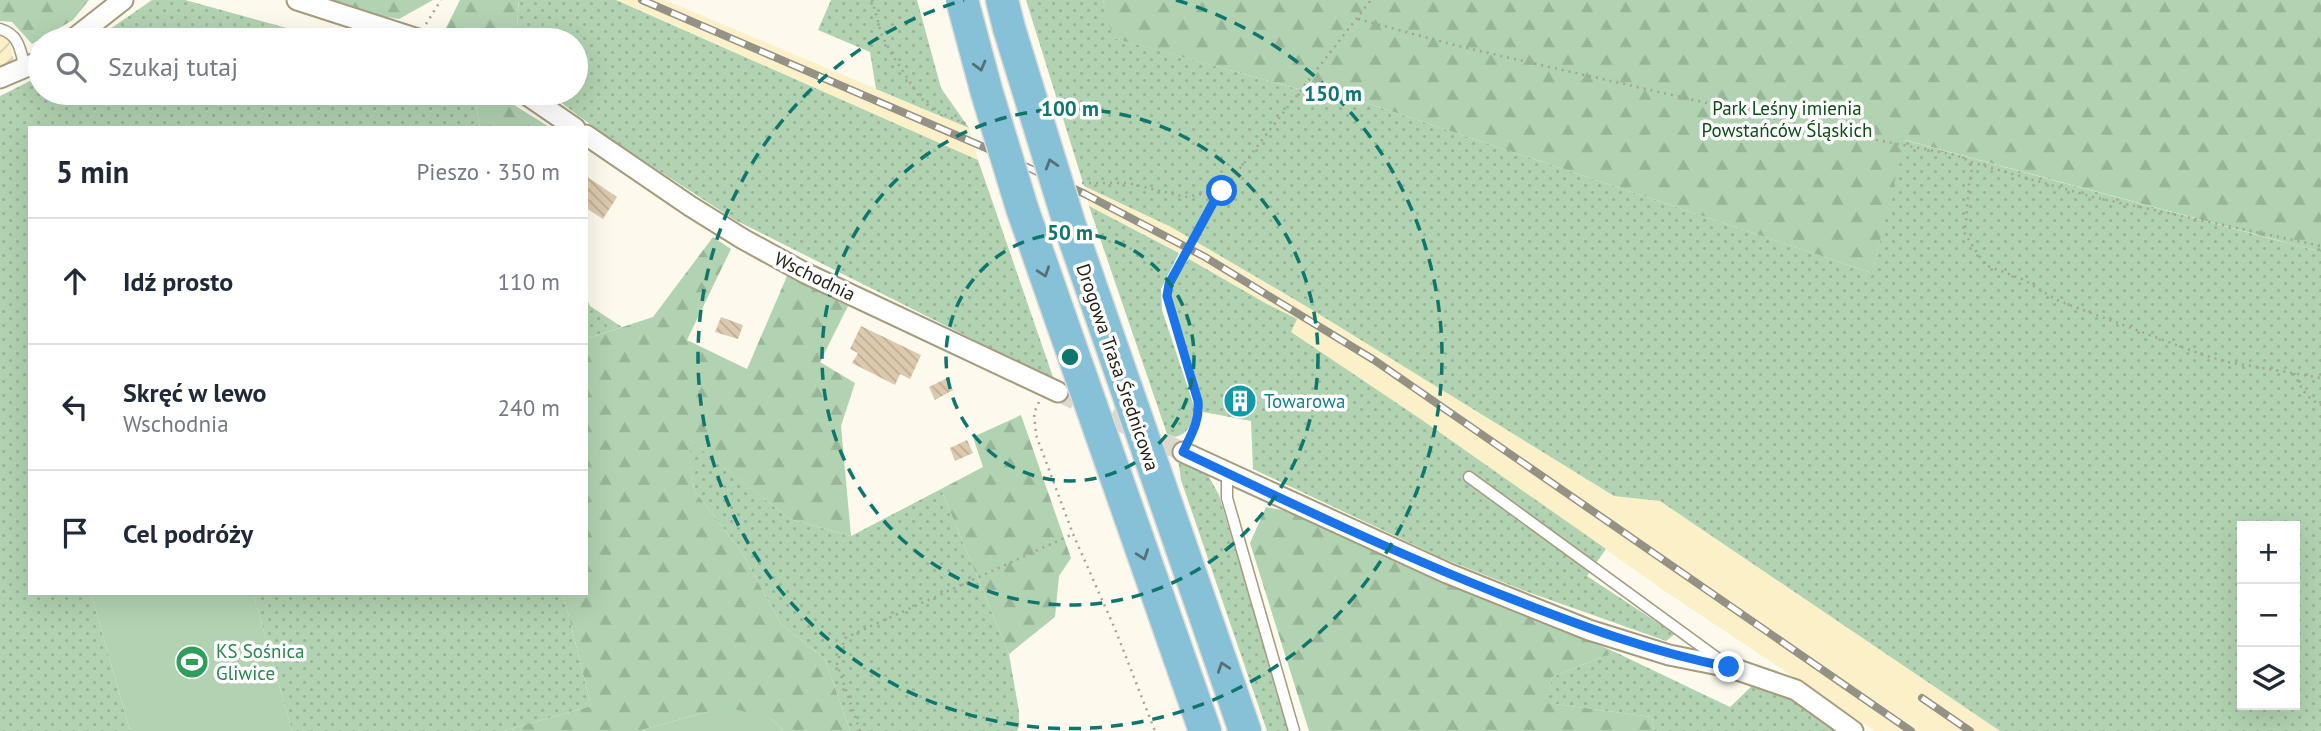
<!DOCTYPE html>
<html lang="pl">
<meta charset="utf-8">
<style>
body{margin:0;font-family:"PT Sans",sans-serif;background:#f6f6f7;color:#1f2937}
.controls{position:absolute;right:21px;bottom:21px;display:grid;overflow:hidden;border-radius:0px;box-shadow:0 7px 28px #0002}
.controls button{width:63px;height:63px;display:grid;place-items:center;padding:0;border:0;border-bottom:2px solid #e0e1e3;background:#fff;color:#1f2937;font:35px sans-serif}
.stop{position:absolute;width:21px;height:21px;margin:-16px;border:5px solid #1a73e8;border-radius:50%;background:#fff}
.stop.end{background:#1a73e8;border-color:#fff;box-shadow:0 2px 7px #0008}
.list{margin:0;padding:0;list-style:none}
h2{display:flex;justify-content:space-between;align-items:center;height:91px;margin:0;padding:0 28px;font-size:30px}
h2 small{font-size:23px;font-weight:400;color:#747a83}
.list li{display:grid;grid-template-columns:46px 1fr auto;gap:21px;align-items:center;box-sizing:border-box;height:126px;padding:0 28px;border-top:2px solid #e0e1e3}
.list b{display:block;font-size:26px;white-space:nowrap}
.list p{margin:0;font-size:23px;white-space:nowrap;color:#747a83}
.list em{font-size:23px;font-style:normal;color:#747a83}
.icon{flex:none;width:38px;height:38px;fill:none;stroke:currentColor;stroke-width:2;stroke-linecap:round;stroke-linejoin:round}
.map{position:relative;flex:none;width:2321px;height:731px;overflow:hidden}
.search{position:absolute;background:#fff;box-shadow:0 7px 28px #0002;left:28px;top:28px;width:560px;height:77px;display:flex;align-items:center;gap:18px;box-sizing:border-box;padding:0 24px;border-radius:38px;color:#747a83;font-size:26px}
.panel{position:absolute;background:#fff;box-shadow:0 7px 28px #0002;left:28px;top:126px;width:560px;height:469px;border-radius:0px}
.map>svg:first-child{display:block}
</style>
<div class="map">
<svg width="2321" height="731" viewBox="0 0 2321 731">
<defs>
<pattern id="industrial-furrows" width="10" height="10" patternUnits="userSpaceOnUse" patternTransform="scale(1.75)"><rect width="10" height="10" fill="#fbf0c8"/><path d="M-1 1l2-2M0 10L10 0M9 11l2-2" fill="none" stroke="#d7cdab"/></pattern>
<pattern id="grass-dots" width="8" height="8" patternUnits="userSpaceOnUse" patternTransform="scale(1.75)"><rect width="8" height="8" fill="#b1d3b1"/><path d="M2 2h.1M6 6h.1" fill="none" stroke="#98b597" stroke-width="1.8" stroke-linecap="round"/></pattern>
<pattern id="forest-firs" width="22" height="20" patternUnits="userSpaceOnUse" patternTransform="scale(1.75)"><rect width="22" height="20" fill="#b1d3b1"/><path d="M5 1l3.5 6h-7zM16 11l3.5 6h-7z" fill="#98b597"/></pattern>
<pattern id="building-back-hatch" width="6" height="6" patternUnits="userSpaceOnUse" patternTransform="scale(1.75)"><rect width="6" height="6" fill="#ddc9ad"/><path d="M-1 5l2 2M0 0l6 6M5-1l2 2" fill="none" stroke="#bdac94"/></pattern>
</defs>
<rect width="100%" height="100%" fill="#fdfaed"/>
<path fill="#fbf0c8" d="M 617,0 L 665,0 L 969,128 L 978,160 Z
M 1084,186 L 1171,227 L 1304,305 L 1614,496 L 1660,501 L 2000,731 L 1875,731 L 1669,594 L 1422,420 L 1291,332 L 1296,319 L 1267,304 L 1169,247 L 1089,206 Z"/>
<path fill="url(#industrial-furrows)" d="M 0,34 L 8,37 L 15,64 L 0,67 Z"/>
<path fill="url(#grass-dots)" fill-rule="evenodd" d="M 152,0 L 185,0 L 331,40 L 94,40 Z
M 519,0 L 616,0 L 978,160 L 1054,380 L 735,220 L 610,139 L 548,93 L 576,93 L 576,40 L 516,40 Z
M 831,0 L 917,0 L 941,88 L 969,128 L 876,89 L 870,52 L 818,30 Z
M 1026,0 L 1103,0 L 1114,38 L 1327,97 L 1367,103 L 1872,273 L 1904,140 L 2321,252 L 2321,731 L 2000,731 L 1660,501 L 1614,496 L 1304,305 L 1171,227 L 1084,186 ZM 2242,526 L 2295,526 L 2295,705 L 2242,705 Z
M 40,76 L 40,93 L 474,93 L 480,128 L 30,128 L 30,593 L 91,593 L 130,731 L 0,731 L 0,96 Z
M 1089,206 L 1179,253 L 1161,289 L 1162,310 L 1195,409 C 1192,423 1190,433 1175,437 L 1167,434 Z
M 1189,259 L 1267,304 L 1297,319 L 1291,332 L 1422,420 L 1606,549 L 1587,576 L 1675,634 L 1666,641 L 1525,591 L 1442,558 L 1253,469 L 1251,421 L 1203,412 L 1199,389 L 1171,296 L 1173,279 Z
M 586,297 L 590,306 L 622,327 L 586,339 Z
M 688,439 L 790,519 L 851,536 L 941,489 L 1009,654 L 1019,712 L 1019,727 L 1017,731 L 850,731 L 825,659 L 781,624 L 741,551 L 694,490 Z
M 1178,459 L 1208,475 L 1219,495 L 1290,731 L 1267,731 L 1181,480 Z
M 253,593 L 563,593 L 591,706 L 504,731 L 292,731 Z
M 1615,652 L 1730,707 L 1755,683 L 1797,700 L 1840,731 L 1654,731 L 1652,717 L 1547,703 L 1552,677 Z"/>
<path fill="url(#forest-firs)" d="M 0,0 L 89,0 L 73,20 L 32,44 L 12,22 L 0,21 Z
M 326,0 L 433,0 L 399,19 L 363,13 Z
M 460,0 L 519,0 L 516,40 L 452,40 L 442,36 Z
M 1103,0 L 2321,0 L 2321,252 L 1905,140 L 1872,273 L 1367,103 L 1327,97 L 1113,38 Z
M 474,93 L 495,93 L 551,128 L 480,128 Z
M 713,237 L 731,249 L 687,340 L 747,369 L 787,276 L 848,306 L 820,362 L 855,383 L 841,426 L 851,536 L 790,519 L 689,440 L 694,490 L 741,551 L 781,624 L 825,659 L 850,731 L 784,731 L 770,718 L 707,712 L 638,731 L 504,731 L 591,706 L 563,593 L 586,593 L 586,339 L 653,317 Z
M 1021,415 L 1071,558 L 1059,576 L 1055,617 L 1009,654 L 941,489 L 983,467 L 973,437 Z
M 1266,507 L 1287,511 L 1615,652 L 1552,677 L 1548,703 L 1652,717 L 1654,731 L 1309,731 L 1250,543 Z"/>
<path fill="#b1d3b1" d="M 91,593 L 253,593 L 292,731 L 130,731 Z
M 734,709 L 770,718 L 784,731 L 638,731 L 707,712 Z"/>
<path fill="url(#building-back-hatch)" d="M 586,176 L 617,197 L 603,219 L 586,208 Z
M 721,317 L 743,325 L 738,339 L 715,332 Z
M 861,326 L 921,355 L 910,379 L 900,374 L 895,385 L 852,363 L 858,353 L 850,349 Z
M 947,378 L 953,390 L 935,400 L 929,387 Z
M 967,440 L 973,453 L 955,461 L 950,448 Z"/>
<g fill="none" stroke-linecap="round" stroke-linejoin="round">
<path stroke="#dcd9cc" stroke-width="19" stroke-dasharray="19 10" stroke-linecap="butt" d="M 1058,392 L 1183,452"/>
<defs>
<path id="lane" d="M 0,29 C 20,35 20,50 25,68
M 1227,473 L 1227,498 L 1294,731
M 1469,477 L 1720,660"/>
<path id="street" d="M 297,0 L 421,40
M 72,40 L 123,0
M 0,78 L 40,61
M 524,93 L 575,128
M 586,135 L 690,206 L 743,239 L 805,273 L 1058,392
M 1183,452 L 1447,573 L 1589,630 L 1669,655 L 1729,667 L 1796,690 L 1853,731"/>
<path id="primary" d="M 1002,0 L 1009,28
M 1022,208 L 1205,731
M 1071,229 L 1245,731"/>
</defs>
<use href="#lane" stroke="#a59c7e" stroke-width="13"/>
<use href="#street" stroke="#a59c7e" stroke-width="23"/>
<use href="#primary" stroke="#dcdbd9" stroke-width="35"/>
<path stroke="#a6a396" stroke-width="2.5" stroke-dasharray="2 5" stroke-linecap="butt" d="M 872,0 L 882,36 L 893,56 L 919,96 L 932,109 L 970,126
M 1358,19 L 1458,46 L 1829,131 L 1956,155 L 1969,161 L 1972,173 L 1969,184 L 1965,234 L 1985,265 L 2022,279 L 2059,301 L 2206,356 L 2228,362 L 2321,378
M 426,24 L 441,0
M 1971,162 L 2093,197 L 2321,246
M 1082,183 L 1128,183 L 1185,197 L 1220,191
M 2294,373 C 2301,388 2306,398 2321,405
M 1039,402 L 1034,413 L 1036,435 L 1073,534 L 1115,629 L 1155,731
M 1191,436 L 1199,413 L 1198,401 L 1168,305 L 1167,296 L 1169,284 L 1213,203 L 1371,0
M 860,731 L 837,664 L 845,638 L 1073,534"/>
<use href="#lane" stroke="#fff" stroke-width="10"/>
<use href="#street" stroke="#fff" stroke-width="19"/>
<use href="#primary" stroke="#87c1d8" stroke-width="32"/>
<defs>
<path id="rail" d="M 642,0 L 986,148 L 1085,194 L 1205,257 L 1374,360 L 1911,731
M 1922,698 L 1970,731"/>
</defs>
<use href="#rail" stroke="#949185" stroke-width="8"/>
<use href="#rail" stroke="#fff" stroke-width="5" stroke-dasharray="16" stroke-linecap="butt"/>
<defs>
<path id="primary-bridge" d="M 962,0 L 987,93 L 1022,208
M 1009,28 L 1071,229"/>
</defs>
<use href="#primary-bridge" stroke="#dcdbd9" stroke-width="35" stroke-linecap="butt"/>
<use href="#primary-bridge" stroke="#87c1d8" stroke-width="32"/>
</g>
<defs><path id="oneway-chevron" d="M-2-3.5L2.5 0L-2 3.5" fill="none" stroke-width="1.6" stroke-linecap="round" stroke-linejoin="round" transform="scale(1.75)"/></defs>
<g stroke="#547076">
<use href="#oneway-chevron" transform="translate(980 66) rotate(75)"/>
<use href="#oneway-chevron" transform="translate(1051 164) rotate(-107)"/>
<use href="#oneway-chevron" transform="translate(1044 272) rotate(71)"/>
<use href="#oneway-chevron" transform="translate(1143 555) rotate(71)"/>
<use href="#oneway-chevron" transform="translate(1223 667) rotate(-109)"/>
</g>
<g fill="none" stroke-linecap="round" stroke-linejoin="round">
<path stroke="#1a73e8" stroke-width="9" d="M 1222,191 L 1213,203 L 1169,284 L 1167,296 L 1198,401 C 1200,421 1191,435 1183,452 C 1290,503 1397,554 1507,597 C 1581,626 1651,652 1729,667"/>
</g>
<g fill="none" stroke="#0f766e" stroke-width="3.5" stroke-dasharray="12 9">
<circle cx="1070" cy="357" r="124"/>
<circle cx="1070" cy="357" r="248"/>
<path d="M1176 0A372 372 0 1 1 964 0"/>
</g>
<defs>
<symbol id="building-disc" viewBox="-11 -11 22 22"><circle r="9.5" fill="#0f9aa8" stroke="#fff"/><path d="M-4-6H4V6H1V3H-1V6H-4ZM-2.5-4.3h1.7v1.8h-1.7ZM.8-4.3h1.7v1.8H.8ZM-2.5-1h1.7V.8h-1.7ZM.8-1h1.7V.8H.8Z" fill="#fff"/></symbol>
<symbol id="stadium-disc" viewBox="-11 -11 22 22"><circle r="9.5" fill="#2e9e5b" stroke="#fff"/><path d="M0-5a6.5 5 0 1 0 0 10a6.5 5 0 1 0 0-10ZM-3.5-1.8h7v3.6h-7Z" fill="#fff"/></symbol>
</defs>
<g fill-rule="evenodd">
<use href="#building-disc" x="1221" y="382" width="38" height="38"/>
<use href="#stadium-disc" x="173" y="643" width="38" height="38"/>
</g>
<g text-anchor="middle" stroke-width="7" stroke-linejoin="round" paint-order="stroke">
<g font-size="19" fill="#0a4c14" stroke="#fff">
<text x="1787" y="115">Park Leśny imienia<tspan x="1787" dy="22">Powstańców Śląskich</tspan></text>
</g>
<g font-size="19" fill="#221f13" stroke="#fff">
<text transform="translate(815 276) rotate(26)" y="7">Wschodnia</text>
<text transform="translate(1118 367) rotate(71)" y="7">Drogowa Trasa Średnicowa</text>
</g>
<g font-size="19" fill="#0d838f" stroke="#fff" text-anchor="start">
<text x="1264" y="408">Towarowa</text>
</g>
<g font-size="19" fill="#27864d" stroke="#fff" text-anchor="start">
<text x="216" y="658">KS Sośnica<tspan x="216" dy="22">Gliwice</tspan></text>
</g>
</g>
<circle cx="1070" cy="357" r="10" fill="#0f766e" stroke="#fff" stroke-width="3.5"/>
<g font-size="21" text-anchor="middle" font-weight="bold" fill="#0f766e" stroke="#fff" stroke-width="7" stroke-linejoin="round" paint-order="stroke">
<text x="1333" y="101">150 m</text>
<text x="1070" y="116">100 m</text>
<text x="1070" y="240">50 m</text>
</g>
</svg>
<div class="controls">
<button>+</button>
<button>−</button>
<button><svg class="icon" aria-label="layers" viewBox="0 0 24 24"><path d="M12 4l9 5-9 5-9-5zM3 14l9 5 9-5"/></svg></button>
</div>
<div class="stop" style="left:1222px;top:191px"></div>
<div class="stop end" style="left:1729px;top:667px"></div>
<div class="search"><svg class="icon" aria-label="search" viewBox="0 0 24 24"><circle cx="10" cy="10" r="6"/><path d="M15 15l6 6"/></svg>Szukaj tutaj</div>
<section class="panel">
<h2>5 min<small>Pieszo · 350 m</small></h2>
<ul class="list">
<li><svg class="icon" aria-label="ahead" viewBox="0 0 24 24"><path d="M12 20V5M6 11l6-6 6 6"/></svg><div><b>Idź prosto</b></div><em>110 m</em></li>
<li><svg class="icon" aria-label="left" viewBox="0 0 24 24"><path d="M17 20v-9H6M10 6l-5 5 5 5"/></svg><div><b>Skręć w lewo</b><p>Wschodnia</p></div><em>240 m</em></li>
<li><svg class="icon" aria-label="arrive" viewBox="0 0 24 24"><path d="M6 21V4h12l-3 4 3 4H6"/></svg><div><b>Cel podróży</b></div></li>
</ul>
</section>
</div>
